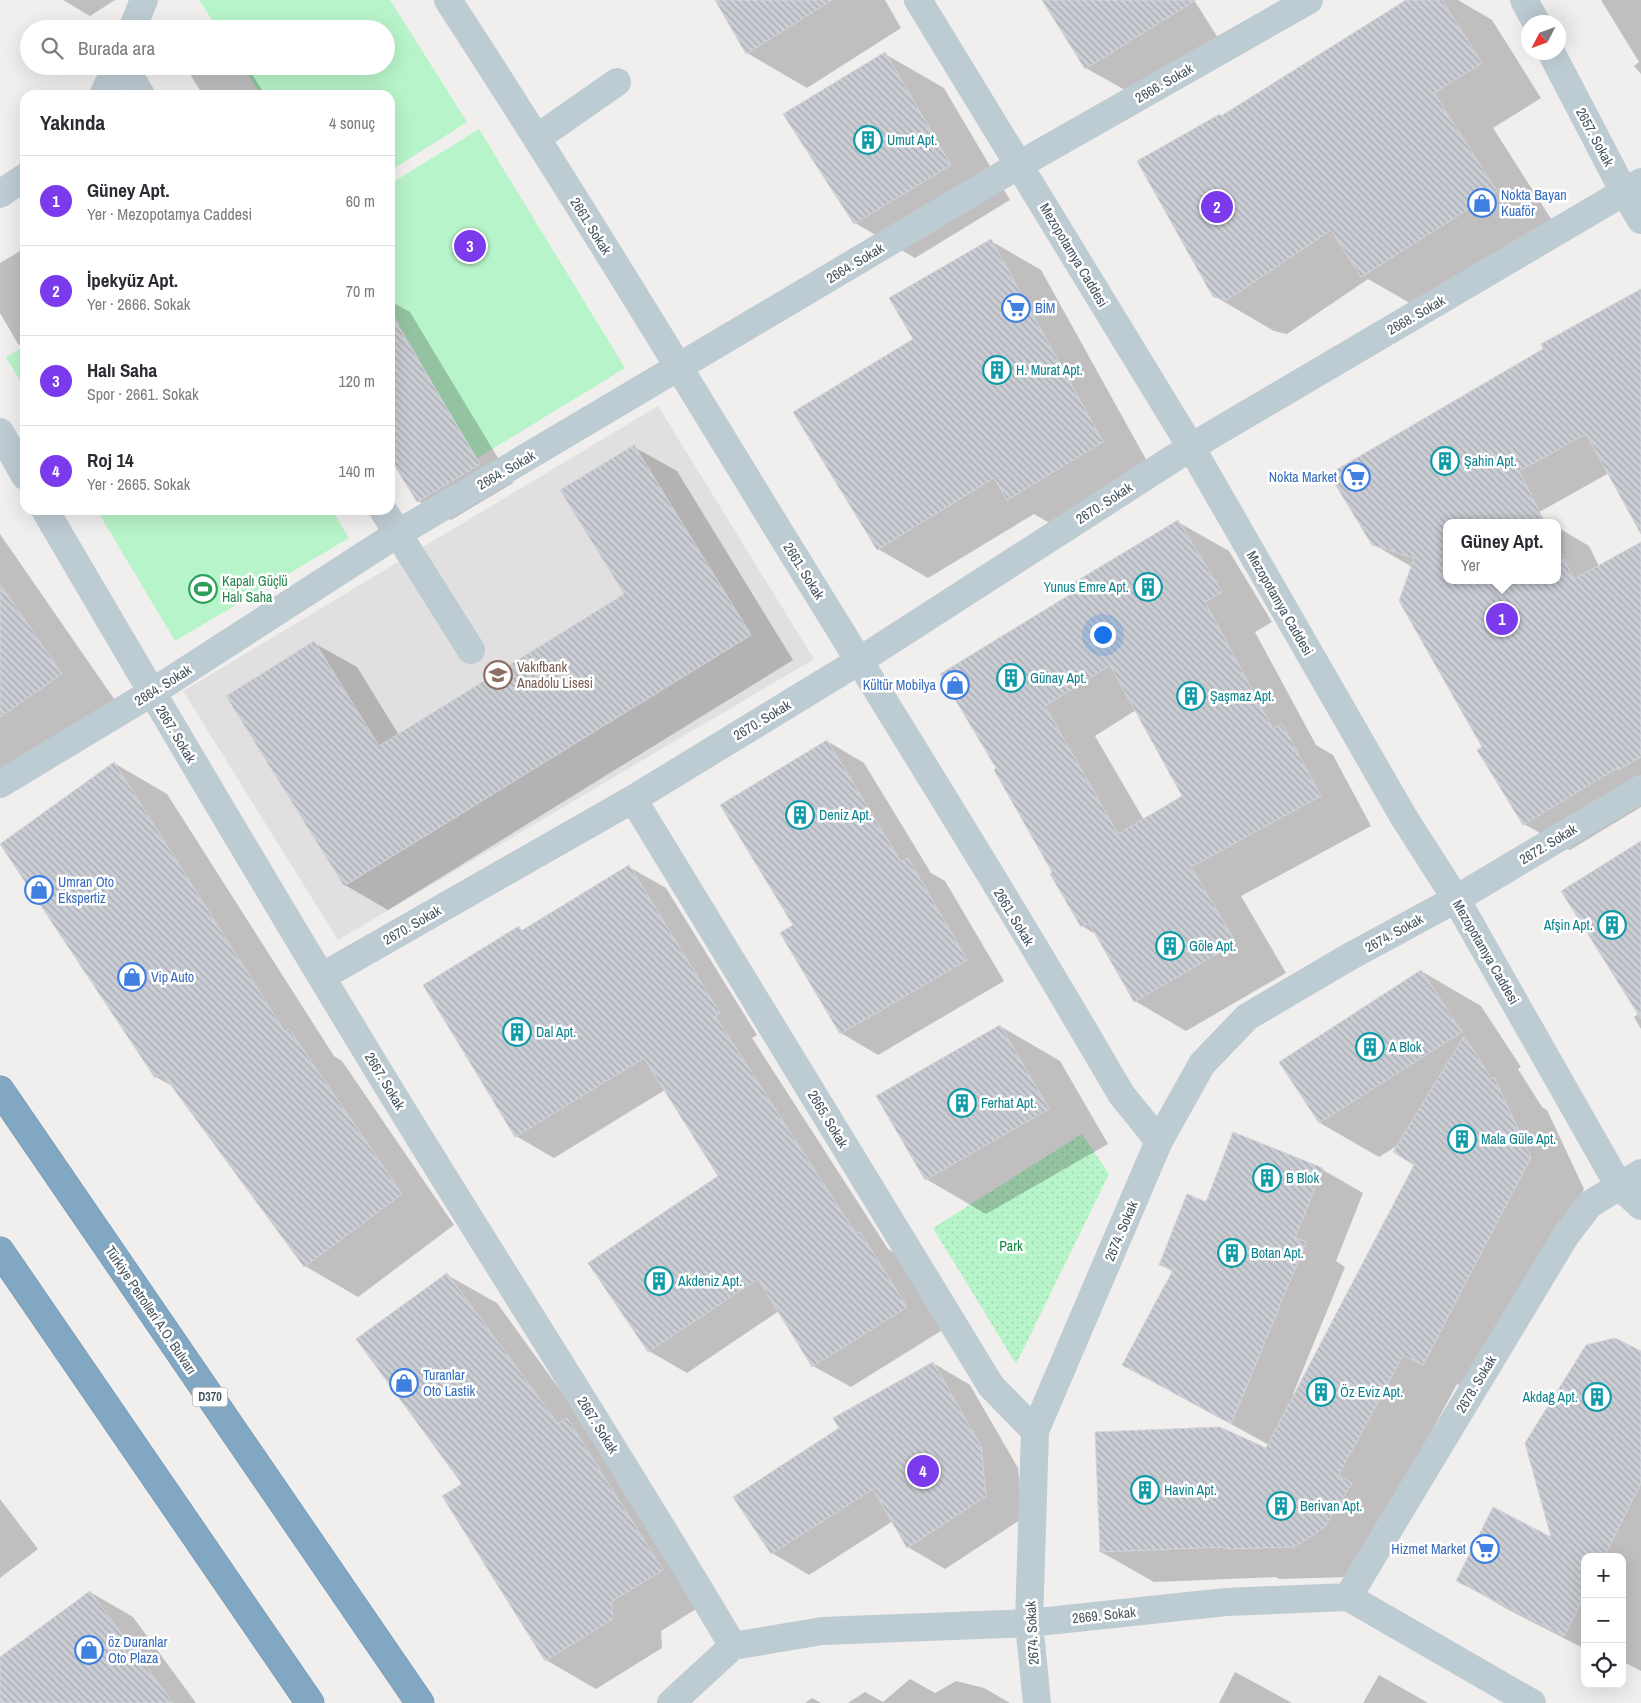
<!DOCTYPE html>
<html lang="tr">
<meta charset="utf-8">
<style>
body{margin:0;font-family:"Archivo Narrow",sans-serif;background:#f2f2f3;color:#2b2b33}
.controls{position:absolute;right:15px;bottom:15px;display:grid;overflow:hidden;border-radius:10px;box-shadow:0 5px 20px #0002}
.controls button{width:45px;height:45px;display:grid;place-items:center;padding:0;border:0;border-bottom:1px solid #e1e1e2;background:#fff;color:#2b2b33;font:25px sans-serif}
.compass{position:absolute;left:1521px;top:15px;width:45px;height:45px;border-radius:50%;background:#fff;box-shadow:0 5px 20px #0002;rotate:228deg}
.you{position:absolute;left:1102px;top:634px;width:18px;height:18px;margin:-12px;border:4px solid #fff;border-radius:50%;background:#1a73e8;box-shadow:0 0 0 8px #1a73e833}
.badge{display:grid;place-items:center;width:32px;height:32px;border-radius:50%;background:#7c3aed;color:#fff;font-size:16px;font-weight:700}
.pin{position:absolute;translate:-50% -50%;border:2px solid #fff;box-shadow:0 1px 5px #0006}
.popup{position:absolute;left:1443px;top:519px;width:118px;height:65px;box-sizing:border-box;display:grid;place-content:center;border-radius:10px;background:#fff;filter:drop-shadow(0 1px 4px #0005);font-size:16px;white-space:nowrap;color:#7c7c81}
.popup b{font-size:19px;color:#2b2b33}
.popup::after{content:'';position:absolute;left:50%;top:100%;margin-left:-10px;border:10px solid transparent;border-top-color:#fff}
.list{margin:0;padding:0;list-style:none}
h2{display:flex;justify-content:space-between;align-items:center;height:65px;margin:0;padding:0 20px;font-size:21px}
h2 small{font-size:16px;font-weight:400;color:#7c7c81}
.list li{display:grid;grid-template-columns:32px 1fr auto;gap:15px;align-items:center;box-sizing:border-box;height:90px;padding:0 20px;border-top:1px solid #e1e1e2}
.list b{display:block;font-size:19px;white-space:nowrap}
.list p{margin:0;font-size:16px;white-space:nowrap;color:#7c7c81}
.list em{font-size:16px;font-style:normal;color:#7c7c81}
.icon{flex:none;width:28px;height:28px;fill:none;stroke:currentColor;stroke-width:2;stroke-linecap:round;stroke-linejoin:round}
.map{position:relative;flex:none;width:1641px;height:1703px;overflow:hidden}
.search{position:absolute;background:#fff;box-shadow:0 5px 20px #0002;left:20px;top:20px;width:375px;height:55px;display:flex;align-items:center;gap:12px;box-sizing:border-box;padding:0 18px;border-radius:28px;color:#7c7c81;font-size:19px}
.panel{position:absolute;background:#fff;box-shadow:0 5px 20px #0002;left:20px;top:90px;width:375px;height:425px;border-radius:15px}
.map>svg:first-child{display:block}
</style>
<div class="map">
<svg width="1641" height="1703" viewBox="0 0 1641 1703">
<defs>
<pattern id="park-dots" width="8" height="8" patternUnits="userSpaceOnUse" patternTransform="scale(1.25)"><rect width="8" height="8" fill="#b8f4c9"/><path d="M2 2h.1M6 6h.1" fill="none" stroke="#9fd3af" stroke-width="1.8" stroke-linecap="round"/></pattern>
<pattern id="building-back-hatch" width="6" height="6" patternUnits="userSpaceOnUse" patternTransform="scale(1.25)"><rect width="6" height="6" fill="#caced4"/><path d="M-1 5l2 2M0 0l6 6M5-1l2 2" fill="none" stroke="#a6aaaf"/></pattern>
</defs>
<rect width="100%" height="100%" fill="#f1eeee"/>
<path fill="#e2dfe0" d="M 658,406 L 814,659 L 338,940 L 183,691 Z"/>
<path fill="#b8f4c9" d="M 199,0 L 390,0 L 467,122 L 390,171 L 390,95 L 261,95 L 242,66 L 386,66 L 386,29 L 218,29 Z
M 479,129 L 625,368 L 476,459 L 390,308 L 390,184 Z
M 25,346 L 25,389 L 6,357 Z
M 97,510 L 332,510 L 349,538 L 175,641 Z"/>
<path fill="url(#park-dots)" d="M 1082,1134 L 1109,1174 L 1016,1364 L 933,1228 Z"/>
<path fill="#0003" fill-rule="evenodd" d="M 63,0 L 115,0 L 90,16 Z
M 716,0 L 885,0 L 901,28 L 807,88 L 747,53 Z
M 1044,0 L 1194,0 L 1227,52 L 1146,102 L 1086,68 Z
M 1408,0 L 1458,0 L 1492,20 L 1541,98 L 1493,128 L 1555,225 L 1422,310 L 1368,279 L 1287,334 L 1274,331 L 1214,296 L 1222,117 Z
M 1601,0 L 1641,0 L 1641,74 L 1634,66 L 1639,62 Z
M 885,54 L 944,88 L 1010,200 L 915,258 L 855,223 L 785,115 Z
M 185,66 L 247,66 L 265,95 L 203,95 Z
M 991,241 L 1041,270 L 1153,472 L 1058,528 L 1034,514 L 928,578 L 878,549 L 915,339 Z
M 25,248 L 25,348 L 18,344 L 0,313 L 0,263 Z
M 1641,299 L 1641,532 L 1609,473 L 1534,515 L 1549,523 L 1447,523 L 1447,580 L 1557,580 L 1557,527 L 1589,546 L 1599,566 L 1641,543 L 1641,807 L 1570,850 L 1524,824 L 1484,748 L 1412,567 L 1373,544 Z
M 390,301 L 410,312 L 513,483 L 451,520 L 418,501 L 390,455 Z
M 634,447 L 677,471 L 793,660 L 388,910 L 345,885 L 314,643 L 357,667 L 399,735 L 626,594 Z
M 1178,522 L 1229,551 L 1272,622 L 1255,632 L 1316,745 L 1333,755 L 1371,826 L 1241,896 L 1286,973 L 1186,1031 L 1135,1001 L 1097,935 L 1082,926 L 1054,873 L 996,770 L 1081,589 ZM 1136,710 L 1184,797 L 1144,820 L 1095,736 Z
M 0,534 L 121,709 L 0,777 Z
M 827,741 L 864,763 L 931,873 L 945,881 L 1004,981 L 878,1055 L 841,1033 L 795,926 Z
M 114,763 L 167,794 L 334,1056 L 342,1061 L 454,1225 L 358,1297 L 305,1266 L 174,1087 L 156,1077 Z
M 1641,842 L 1641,1029 L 1634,1017 L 1639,1014 Z
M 629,867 L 666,888 L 757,1035 L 752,1038 L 888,1249 L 897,1255 L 944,1329 L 851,1387 L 813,1366 L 779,1311 L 687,1373 L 649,1351 L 720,1176 L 665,1090 L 554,1158 L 516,1136 L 519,928 L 524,931 Z
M 1421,971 L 1481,1006 L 1521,1067 L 1518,1069 L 1542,1107 L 1547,1110 L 1584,1189 L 1476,1394 L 1457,1384 L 1391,1507 L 1348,1577 L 1279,1579 L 1276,1577 L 1154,1582 L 1101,1552 L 1266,1450 L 1269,1445 L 1124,1365 L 1173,1272 L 1160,1264 L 1206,1204 L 1234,1134 L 1323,1170 L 1363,1193 L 1336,1261 L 1345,1267 L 1293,1394 L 1295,1395 L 1416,1165 L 1400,1144 L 1379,1157 L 1320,1123 Z
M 1000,1026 L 1060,1061 L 1108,1144 L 986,1214 L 926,1179 L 878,1096 Z
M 447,1275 L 497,1303 L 712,1599 L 661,1631 L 662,1648 L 596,1689 L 546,1660 L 444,1497 L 464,1484 Z
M 1641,1353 L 1641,1671 L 1622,1661 L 1622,1557 L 1585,1557 L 1585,1649 L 1507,1609 L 1457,1580 L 1553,1540 Z
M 933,1363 L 970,1385 L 1018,1468 L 1023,1518 L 945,1569 L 908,1547 L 893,1521 L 809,1575 L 772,1553 L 735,1497 L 840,1428 Z
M 0,1499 L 38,1549 L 0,1578 Z
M 90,1592 L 133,1617 L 196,1703 L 0,1703 L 0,1659 Z
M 1235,1672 L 1292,1703 L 1219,1703 Z
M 1379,1675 L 1428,1703 L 1363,1703 Z
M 910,1679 L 935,1693 L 956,1681 L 984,1688 L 1010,1703 L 848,1703 L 865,1692 L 883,1702 Z
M 812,1698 L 821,1703 L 805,1703 Z"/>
<path fill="url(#building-back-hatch)" stroke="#d1d5db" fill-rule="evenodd" d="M 715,0 L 832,0 L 746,54 Z
M 1042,0 L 1196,0 L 1085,69 Z
M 1406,0 L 1442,0 L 1482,63 L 1434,93 L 1497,191 L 1361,277 L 1331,230 L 1227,300 L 1213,297 L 1137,161 L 1220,114 L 1221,116 Z
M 885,52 L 951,165 L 854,224 L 783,114 Z
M 991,239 L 1103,442 L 1007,500 L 994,478 L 877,550 L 793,412 L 913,339 L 889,298 Z
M 1641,289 L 1641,534 L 1586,434 L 1519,471 L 1545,523 L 1447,523 L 1447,580 L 1557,580 L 1557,546 L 1574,579 L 1641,542 L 1641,757 L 1618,770 L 1617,768 L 1523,825 L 1477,750 L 1482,747 L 1399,601 L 1414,558 L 1372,545 L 1329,474 L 1543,349 L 1541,344 Z
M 390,313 L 480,464 L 417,502 L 390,458 Z
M 634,445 L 751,635 L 344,886 L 226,696 L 314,641 L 379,746 L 624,594 L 560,490 Z
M 1178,520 L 1222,592 L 1205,602 L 1273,729 L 1282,724 L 1321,796 L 1191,867 L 1236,943 L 1134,1002 L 1089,923 L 1081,927 L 1050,874 L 1052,872 L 994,770 L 996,768 L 940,674 L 1079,589 L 1075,582 ZM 1110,665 L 1182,796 L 1118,834 L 1045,706 Z
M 0,584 L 62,674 L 0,717 Z
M 827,740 L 901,862 L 908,858 L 967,960 L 840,1034 L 780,933 L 793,925 L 720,805 Z
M 114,762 L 285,1032 L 289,1029 L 402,1194 L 304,1267 L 162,1073 L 155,1078 L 0,844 Z
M 1641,841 L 1641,1019 L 1561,891 Z
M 629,865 L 720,1013 L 715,1016 L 856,1234 L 860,1232 L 907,1307 L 812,1367 L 758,1279 L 648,1352 L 588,1263 L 718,1176 L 644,1058 L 515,1137 L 423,985 L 519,926 L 521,931 Z
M 1421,970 L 1462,1032 L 1319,1123 L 1279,1062 Z
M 1000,1025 L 1049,1109 L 925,1180 L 876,1096 Z
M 1464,1036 L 1492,1079 L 1494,1077 L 1531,1157 L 1423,1365 L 1403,1355 L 1338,1476 L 1352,1483 L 1324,1528 L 1294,1547 L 1224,1549 L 1224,1547 L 1100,1552 L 1095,1432 L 1220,1427 L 1266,1448 L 1414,1165 L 1393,1152 Z
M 1233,1132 L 1323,1168 L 1295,1238 L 1306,1242 L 1231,1424 L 1122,1365 L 1173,1270 L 1159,1265 L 1187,1194 L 1206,1202 Z
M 447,1273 L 558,1424 L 567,1418 L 663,1570 L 611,1602 L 613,1619 L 545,1661 L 442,1496 L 462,1484 L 356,1339 Z
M 1615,1338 L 1641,1351 L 1641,1483 L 1604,1557 L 1585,1557 L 1585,1594 L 1564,1636 L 1456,1581 L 1493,1507 L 1551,1537 L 1525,1443 L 1586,1345 Z
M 933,1362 L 981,1446 L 986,1496 L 907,1548 L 873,1489 L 771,1554 L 733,1497 L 839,1428 L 833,1418 Z
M 90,1591 L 173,1703 L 0,1703 L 0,1657 Z"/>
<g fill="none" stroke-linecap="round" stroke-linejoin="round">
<defs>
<path id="highway" d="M 0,1090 L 420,1703
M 0,1251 L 310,1703"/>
</defs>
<use href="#highway" stroke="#6c92ae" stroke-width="29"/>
<path stroke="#bdcbd2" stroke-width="28" d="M 448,0 C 562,175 670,353 779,531 C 894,718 1011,904 1121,1094 L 1159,1141
M 918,0 L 1191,447 L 1403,816 L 1456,899 L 1619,1186 L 1641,1206
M 1524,0 L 1536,22
M 132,29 L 144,0
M 1551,52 L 1624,192 L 1641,220
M 124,66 L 141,95
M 103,95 L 117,66
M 537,138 L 617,82
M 0,194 L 25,177
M 0,432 L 25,476
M 45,510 C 155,698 266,886 379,1072 C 496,1264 619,1453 733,1646
M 383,510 L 471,650
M 0,784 L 151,693 L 397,534 L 1019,165 L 1309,0
M 633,799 L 991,1386 L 1035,1431
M 323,976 L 633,799 L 859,661 L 1191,447 L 1641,182
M 1348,1597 L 1566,1235 L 1590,1204 L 1641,1173
M 671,1703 L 733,1646 L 822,1631 L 1029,1623 L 1226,1602 L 1348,1597 L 1532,1703
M 1037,1703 L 1029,1623 L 1035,1431 L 1159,1141 L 1202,1064 L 1247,1017 L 1349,957 L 1456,899 L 1641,789"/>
<use href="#highway" stroke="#81a7c3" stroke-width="28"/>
</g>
<defs>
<symbol id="building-ring" viewBox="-11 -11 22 22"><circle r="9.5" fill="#fff" stroke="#0f9aa8" stroke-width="1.5"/><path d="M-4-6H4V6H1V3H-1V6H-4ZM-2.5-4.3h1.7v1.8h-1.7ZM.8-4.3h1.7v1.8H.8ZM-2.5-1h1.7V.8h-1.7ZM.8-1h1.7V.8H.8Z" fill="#0f9aa8"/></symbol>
<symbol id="shop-ring" viewBox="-11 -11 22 22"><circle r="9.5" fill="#fff" stroke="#3f7fe0" stroke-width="1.5"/><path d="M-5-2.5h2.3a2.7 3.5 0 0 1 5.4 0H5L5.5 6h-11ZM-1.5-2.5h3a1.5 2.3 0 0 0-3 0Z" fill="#3f7fe0"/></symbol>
<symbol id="supermarket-ring" viewBox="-11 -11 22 22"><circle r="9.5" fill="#fff" stroke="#3f7fe0" stroke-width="1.5"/><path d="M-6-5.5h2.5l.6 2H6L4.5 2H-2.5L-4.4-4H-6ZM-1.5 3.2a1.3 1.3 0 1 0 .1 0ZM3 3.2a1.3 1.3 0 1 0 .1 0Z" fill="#3f7fe0"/></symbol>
<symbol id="stadium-ring" viewBox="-11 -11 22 22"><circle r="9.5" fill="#fff" stroke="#2e9e5b" stroke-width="1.5"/><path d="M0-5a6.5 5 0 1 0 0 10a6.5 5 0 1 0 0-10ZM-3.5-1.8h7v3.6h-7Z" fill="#2e9e5b"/></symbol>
<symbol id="school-ring" viewBox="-11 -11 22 22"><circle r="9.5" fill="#fff" stroke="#8d6e63" stroke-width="1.5"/><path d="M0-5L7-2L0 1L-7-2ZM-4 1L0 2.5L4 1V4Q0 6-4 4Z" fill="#8d6e63"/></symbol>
</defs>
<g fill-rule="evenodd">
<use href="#building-ring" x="852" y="124" width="32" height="32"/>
<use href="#shop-ring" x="1466" y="187" width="32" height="32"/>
<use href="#supermarket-ring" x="1000" y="292" width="32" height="32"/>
<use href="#building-ring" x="981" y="354" width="32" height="32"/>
<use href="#building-ring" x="1429" y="445" width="32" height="32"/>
<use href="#supermarket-ring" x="1340" y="461" width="32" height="32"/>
<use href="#building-ring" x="1132" y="571" width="32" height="32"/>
<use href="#stadium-ring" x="187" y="573" width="32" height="32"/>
<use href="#school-ring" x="482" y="659" width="32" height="32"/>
<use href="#building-ring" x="995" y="662" width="32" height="32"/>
<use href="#shop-ring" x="939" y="669" width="32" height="32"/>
<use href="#building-ring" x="1175" y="680" width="32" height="32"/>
<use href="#building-ring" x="784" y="799" width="32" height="32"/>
<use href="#shop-ring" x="23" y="874" width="32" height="32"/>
<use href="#building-ring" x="1596" y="909" width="32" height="32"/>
<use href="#building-ring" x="1154" y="930" width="32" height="32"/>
<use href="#shop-ring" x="116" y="961" width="32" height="32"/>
<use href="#building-ring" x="501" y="1016" width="32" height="32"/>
<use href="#building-ring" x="1354" y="1031" width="32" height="32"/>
<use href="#building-ring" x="946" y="1087" width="32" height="32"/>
<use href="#building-ring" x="1446" y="1123" width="32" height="32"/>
<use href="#building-ring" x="1251" y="1162" width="32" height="32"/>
<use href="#building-ring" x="1216" y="1237" width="32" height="32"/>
<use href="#building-ring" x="643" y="1265" width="32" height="32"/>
<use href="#shop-ring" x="388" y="1367" width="32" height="32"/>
<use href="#building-ring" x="1305" y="1376" width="32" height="32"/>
<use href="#building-ring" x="1581" y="1381" width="32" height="32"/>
<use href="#building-ring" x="1129" y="1474" width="32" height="32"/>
<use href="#building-ring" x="1265" y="1490" width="32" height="32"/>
<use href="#supermarket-ring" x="1469" y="1533" width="32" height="32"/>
<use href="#shop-ring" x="73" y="1634" width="32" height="32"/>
</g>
<g text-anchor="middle" stroke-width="5" stroke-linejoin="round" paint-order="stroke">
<rect fill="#fff" stroke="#7c878e" stroke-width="1" x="192.5" y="1387.5" width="35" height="19" rx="4"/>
<g font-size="12" font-weight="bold" fill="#44545e">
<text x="210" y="1401">D370</text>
</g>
<g font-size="14" fill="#44545e" stroke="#fff">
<text transform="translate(1164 83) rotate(-30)" y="5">2666. Sokak</text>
<text transform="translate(1595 137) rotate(62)" y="5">2657. Sokak</text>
<text transform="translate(591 226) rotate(58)" y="5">2661. Sokak</text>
<text transform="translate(1074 255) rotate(59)" y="5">Mezopotamya Caddesi</text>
<text transform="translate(855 263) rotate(-31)" y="5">2664. Sokak</text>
<text transform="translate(1416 315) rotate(-30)" y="5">2668. Sokak</text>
<text transform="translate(506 470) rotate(-30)" y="5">2664. Sokak</text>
<text transform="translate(1104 503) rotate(-33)" y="5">2670. Sokak</text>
<text transform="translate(804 571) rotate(58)" y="5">2661. Sokak</text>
<text transform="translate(1280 603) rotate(60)" y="5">Mezopotamya Caddesi</text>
<text transform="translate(163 685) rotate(-32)" y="5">2664. Sokak</text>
<text transform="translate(762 720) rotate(-31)" y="5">2670. Sokak</text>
<text transform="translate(176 734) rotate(59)" y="5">2667. Sokak</text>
<text transform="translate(1548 844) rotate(-31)" y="5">2672. Sokak</text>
<text transform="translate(1014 917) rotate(59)" y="5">2661. Sokak</text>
<text transform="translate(412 925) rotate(-30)" y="5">2670. Sokak</text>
<text transform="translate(1394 933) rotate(-29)" y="5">2674. Sokak</text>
<text transform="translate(1486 952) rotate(60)" y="5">Mezopotamya Caddesi</text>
<text transform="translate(385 1081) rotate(59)" y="5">2667. Sokak</text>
<text transform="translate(828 1119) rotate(59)" y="5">2665. Sokak</text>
<text transform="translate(1121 1231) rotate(-67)" y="5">2674. Sokak</text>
<text transform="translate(151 1310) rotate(56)" y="5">Türkiye Petrolleri A.O. Bulvarı</text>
<text transform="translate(1476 1384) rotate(-59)" y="5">2678. Sokak</text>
<text transform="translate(598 1425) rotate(58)" y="5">2667. Sokak</text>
<text transform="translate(1104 1615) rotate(-6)" y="5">2669. Sokak</text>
<text transform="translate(1032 1633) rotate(-93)" y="5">2674. Sokak</text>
</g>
<g font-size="14" fill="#0d838f" stroke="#fff" text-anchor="start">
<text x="887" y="145">Umut Apt.</text>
<text x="1016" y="375">H. Murat Apt.</text>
<text x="1464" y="466">Şahin Apt.</text>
<text x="1129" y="592" text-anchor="end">Yunus Emre Apt.</text>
<text x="1030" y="683">Günay Apt.</text>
<text x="1210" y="701">Şaşmaz Apt.</text>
<text x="819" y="820">Deniz Apt.</text>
<text x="1593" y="930" text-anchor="end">Afşin Apt.</text>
<text x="1189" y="951">Göle Apt.</text>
<text x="536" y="1037">Dal Apt.</text>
<text x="1389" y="1052">A Blok</text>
<text x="981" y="1108">Ferhat Apt.</text>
<text x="1481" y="1144">Mala Güle Apt.</text>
<text x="1286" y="1183">B Blok</text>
<text x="1251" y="1258">Botan Apt.</text>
<text x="678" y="1286">Akdeniz Apt.</text>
<text x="1340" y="1397">Öz Eviz Apt.</text>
<text x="1578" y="1402" text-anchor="end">Akdağ Apt.</text>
<text x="1164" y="1495">Havin Apt.</text>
<text x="1300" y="1511">Berivan Apt.</text>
</g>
<g font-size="14" fill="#366cbe" stroke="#fff" text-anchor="start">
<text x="1501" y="200">Nokta Bayan<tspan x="1501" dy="16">Kuaför</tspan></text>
<text x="1035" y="313">BİM</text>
<text x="1337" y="482" text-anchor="end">Nokta Market</text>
<text x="936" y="690" text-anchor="end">Kültür Mobilya</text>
<text x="58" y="887">Umran Oto<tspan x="58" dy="16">Ekspertiz</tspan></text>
<text x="151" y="982">Vip Auto</text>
<text x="423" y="1380">Turanlar<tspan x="423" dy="16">Oto Lastik</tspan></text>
<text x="1466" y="1554" text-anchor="end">Hizmet Market</text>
<text x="108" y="1647">öz Duranlar<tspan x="108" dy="16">Oto Plaza</tspan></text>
</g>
<g font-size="14" fill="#27864d" stroke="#fff" text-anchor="start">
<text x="222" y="586">Kapalı Güçlü<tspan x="222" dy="16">Halı Saha</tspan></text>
</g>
<g font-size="14" fill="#785e54" stroke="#fff" text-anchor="start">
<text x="517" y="672">Vakıfbank<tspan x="517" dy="16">Anadolu Lisesi</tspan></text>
</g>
<g font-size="14" fill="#0d873f" stroke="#fff">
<text x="1011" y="1251">Park</text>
</g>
</g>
</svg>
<div class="controls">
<button>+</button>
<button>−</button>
<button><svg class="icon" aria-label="locate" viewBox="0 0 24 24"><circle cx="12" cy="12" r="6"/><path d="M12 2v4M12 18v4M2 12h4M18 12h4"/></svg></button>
</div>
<svg class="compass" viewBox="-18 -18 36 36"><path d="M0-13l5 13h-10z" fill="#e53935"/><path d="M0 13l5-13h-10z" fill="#7c7c81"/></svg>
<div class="you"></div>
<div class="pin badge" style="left:1502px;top:619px">1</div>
<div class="popup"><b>Güney Apt.</b>Yer</div>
<div class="pin badge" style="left:1217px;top:207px">2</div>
<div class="pin badge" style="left:470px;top:246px">3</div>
<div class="pin badge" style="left:923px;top:1471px">4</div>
<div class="search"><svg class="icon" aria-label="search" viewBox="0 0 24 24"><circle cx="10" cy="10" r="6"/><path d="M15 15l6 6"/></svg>Burada ara</div>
<section class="panel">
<h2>Yakında<small>4 sonuç</small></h2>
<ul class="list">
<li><span class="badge">1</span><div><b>Güney Apt.</b><p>Yer · Mezopotamya Caddesi</p></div><em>60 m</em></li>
<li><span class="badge">2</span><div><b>İpekyüz Apt.</b><p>Yer · 2666. Sokak</p></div><em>70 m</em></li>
<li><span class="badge">3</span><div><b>Halı Saha</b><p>Spor · 2661. Sokak</p></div><em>120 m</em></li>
<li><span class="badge">4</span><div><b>Roj 14</b><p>Yer · 2665. Sokak</p></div><em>140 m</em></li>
</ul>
</section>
</div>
